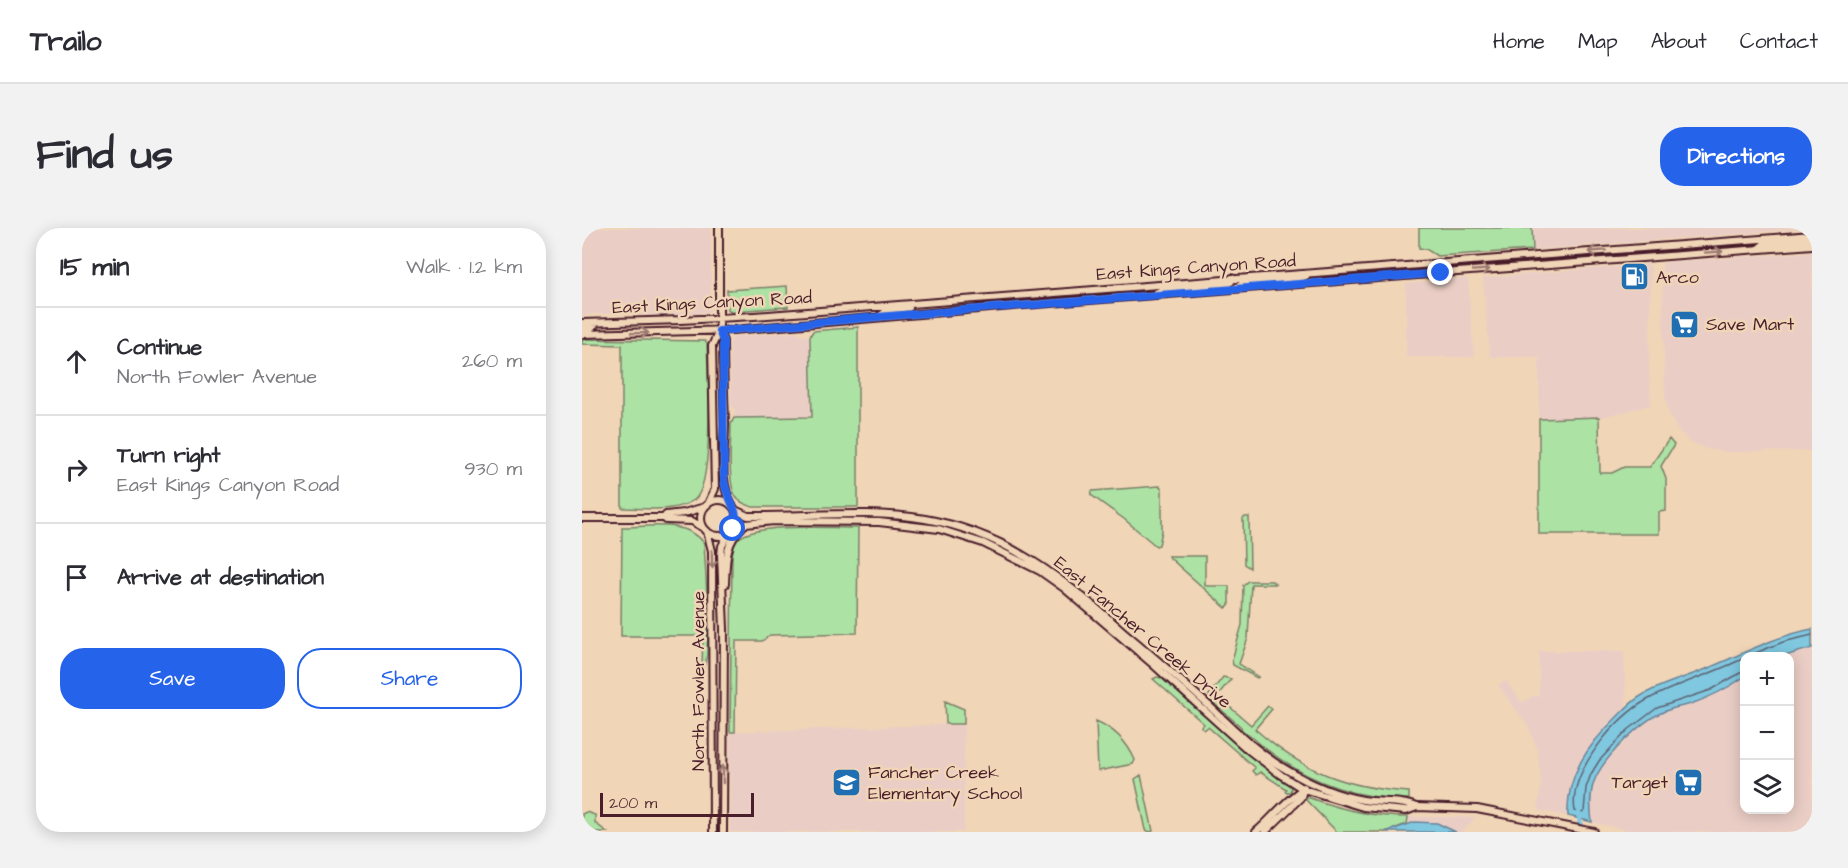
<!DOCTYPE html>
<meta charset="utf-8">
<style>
body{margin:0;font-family:"Architects Daughter",sans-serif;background:#f2f2f3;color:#2b2b33}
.controls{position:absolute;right:18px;bottom:18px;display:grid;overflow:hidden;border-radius:12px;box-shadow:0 3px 15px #0003}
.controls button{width:54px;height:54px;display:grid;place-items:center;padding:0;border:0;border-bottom:2px solid #e1e1e2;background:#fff;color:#2b2b33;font:30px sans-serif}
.scale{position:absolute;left:18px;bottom:15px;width:154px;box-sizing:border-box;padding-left:6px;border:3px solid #4a1f2b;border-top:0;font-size:16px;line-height:21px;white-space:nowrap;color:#4a1f2b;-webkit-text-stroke:4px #f0d5b7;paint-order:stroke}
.stop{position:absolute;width:18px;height:18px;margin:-14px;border:4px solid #2563eb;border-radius:50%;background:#fff}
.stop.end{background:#2563eb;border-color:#fff;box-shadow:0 2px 6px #0008}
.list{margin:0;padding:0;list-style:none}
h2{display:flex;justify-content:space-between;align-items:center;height:78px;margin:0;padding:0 24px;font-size:26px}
h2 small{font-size:20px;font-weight:400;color:#7c7c81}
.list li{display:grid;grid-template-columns:39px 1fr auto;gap:18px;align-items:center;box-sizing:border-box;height:108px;padding:0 24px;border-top:2px solid #e1e1e2}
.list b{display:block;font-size:22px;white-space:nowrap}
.list p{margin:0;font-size:20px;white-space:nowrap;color:#7c7c81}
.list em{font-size:20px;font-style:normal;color:#7c7c81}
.actions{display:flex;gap:12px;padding:18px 24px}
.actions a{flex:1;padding:14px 0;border:2px solid #2563eb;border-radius:24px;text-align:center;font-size:21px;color:#2563eb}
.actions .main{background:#2563eb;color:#fff}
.icon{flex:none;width:33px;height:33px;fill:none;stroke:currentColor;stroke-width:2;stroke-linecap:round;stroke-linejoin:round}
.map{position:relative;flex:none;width:1230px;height:604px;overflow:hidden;border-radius:24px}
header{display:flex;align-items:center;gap:36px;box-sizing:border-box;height:84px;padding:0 30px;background:#fff;border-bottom:2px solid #e1e1e2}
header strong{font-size:28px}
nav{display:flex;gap:33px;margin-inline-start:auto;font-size:21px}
.intro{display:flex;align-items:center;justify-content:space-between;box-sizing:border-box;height:144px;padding:0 36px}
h1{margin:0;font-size:42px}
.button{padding:15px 27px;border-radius:24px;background:#2563eb;color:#fff;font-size:21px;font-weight:700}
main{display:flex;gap:36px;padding:0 36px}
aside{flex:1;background:#fff;border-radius:24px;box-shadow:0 3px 15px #0003}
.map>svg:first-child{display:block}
</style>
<header>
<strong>Trailo</strong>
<nav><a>Home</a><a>Map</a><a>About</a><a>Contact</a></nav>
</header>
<div class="intro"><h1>Find us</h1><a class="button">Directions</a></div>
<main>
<aside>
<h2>15 min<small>Walk · 1.2 km</small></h2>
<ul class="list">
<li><svg class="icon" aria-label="ahead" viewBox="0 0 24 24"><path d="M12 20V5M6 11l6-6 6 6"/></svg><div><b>Continue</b><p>North Fowler Avenue</p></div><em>260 m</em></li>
<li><svg class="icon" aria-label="right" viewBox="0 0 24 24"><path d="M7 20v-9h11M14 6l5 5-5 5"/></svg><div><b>Turn right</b><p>East Kings Canyon Road</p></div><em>930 m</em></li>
<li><svg class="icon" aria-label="arrive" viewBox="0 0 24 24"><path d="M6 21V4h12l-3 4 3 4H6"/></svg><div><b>Arrive at destination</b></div></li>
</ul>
<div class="actions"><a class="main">Save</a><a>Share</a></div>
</aside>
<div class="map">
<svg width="1230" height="604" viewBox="0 0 1230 604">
<rect width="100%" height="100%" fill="#f0d5b7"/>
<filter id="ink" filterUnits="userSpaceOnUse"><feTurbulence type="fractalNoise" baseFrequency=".0167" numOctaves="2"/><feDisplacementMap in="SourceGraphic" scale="12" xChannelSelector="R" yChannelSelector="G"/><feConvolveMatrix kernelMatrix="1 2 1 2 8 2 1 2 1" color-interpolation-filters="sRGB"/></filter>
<g filter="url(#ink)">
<path fill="#eacec6" d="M 0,0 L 129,0 L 129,80 L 127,84 L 76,88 L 51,86 L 10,86 L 0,89 Z
M 950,0 L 1230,0 L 951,22 Z
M 1230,24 L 1230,223 L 1144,224 L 1125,221 L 1108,214 L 1095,201 L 1087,185 L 1083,169 L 1080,37 L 1084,34 Z
M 1065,36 L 1069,38 L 1067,143 L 1069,177 L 1011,191 L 957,191 L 957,129 L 908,129 L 901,50 Z
M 884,50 L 886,53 L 892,129 L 824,129 L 824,56 Z
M 215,104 L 220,108 L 228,108 L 230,189 L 152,190 L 153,181 L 149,177 L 148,115 L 150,110 L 154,108 Z
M 1230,420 L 1230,604 L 1053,604 L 1010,594 L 1008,576 L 1014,549 L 1022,536 L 1050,506 L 1077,485 L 1131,467 L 1162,449 L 1162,582 L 1208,582 L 1208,428 L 1203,428 Z
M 957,423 L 1042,423 L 1044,480 L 1027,496 L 994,541 L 988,560 L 986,588 L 959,583 L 956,580 L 959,552 L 955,520 L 946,498 L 916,457 L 924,453 L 940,475 L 950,468 L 957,468 Z
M 382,496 L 382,604 L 148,604 L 148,504 Z
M 826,589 L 875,589 L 893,590 L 880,604 L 874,604 L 855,595 L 843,594 L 825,596 Z"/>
<path fill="#ace2a4" stroke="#7b8068" stroke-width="1.5" d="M 837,0 L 950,0 L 951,22 L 855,28 L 844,21 L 837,20 Z
M 205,58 L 206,79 L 150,83 L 146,82 L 145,62 Z
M 276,99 L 276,279 L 171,279 C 165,277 158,275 154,269 C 145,257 149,212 149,196 L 152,190 L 230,189 L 228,108 L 231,103 Z
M 0,111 L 123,113 L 125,116 C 126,143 133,258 112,272 C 92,285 62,280 40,280 L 40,117 L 0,116 Z
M 1017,189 L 1018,245 L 1030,245 L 1042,239 L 1068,239 L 1087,211 L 1092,217 L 1079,238 L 1084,251 L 1084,283 L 1077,284 L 1077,306 L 957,306 L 957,191 Z
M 578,258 L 580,261 L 580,303 L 577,317 L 574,318 L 542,291 L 509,267 L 510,263 Z
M 663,289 L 667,289 L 668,340 L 662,336 L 661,291 Z
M 40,299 C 66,299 105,291 122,315 C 123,334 130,428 122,438 L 120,439 L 121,408 L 39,408 Z
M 276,300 L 275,405 L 188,407 L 180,413 L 154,413 L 153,504 L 148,504 L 150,328 C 151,321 152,315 157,310 C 176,295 250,300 276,300 Z
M 587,328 L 623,328 L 623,357 L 625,358 L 647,358 L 647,378 L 644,380 L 588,330 Z
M 666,353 L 690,353 L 693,356 L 669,356 L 666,410 L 657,436 L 677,449 L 675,450 L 651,437 L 650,432 L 660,397 L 661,357 Z
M 575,449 L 579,450 L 670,529 L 707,556 L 709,560 L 708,565 L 703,563 L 704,561 L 678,544 L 674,547 L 670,543 L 673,540 L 626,499 L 622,502 L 619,499 L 622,496 L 571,451 Z
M 641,449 L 649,451 L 635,468 L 669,497 L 686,478 L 690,481 L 673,501 C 720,543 765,560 827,564 L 827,571 C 768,571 715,549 671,510 L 660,502 L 659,499 L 628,472 L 627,467 Z
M 363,473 L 382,481 L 382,496 L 364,496 Z
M 514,493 C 533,501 545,514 553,532 L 551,536 L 516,543 Z
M 559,547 L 571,603 L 568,604 L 564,602 L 553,551 Z
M 725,570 L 728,570 C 760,582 791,589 826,589 L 825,596 L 803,604 L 755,604 L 724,572 Z
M 4,584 L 13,587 L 13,595 L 25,604 L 2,604 L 0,601 L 0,586 Z"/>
<path fill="#7fc8e0" stroke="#6a8498" stroke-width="1.5" d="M 1230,401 L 1230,420 L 1203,428 L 1162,428 L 1162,449 C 1146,460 1129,469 1109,476 C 1099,479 1088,480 1079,485 C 1058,494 1024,528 1014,549 C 1007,563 1008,579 1010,594 L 986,588 C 984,547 1006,517 1035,489 C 1042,482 1050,473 1059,468 C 1081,454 1108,449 1131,438 C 1164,424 1195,408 1230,401 Z
M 833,594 L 855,595 L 874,604 L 803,604 Z"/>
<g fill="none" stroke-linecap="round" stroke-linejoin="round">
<path stroke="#5f6373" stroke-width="1.5" d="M 1166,428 L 1201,414 L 1230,407
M 1162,430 C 1131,446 1096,455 1065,472 C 1033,489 986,545 993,583 L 999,585 L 1002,584 L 1004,560 L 1009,546 L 1017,533 L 1046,502 L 1075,480 L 1129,462 L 1158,445 L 1162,444"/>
<path stroke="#7fc8e0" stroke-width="5" d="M 997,585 L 999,604"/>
<defs>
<path id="secondary" d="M 137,0 L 137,103 L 141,113 C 141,140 142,167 143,194 C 143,222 136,252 150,278
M 1177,20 L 1182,16 L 1230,11
M 653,60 L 662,55 L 717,51 L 724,48
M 574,65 L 582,61 L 644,57 L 649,54 L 650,50
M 298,88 L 305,83 L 327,80
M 0,95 L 99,92 L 172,88 L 1230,7
M 0,101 L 10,100 L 15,95
M 0,106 L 151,102 L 442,77 L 1230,17
M119 290a18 18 0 1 1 36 0a18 18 0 1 1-36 0Z
M 126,276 L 133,261 L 130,118 L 137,103
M 153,282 L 166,288 C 225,289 285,281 343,291 C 425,305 481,351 542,404 C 570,427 597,451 624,475 C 650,499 675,525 705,542 C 728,556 754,567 781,572 C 798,575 819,572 834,579
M 0,290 L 82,290 L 84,292 L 110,293 L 122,300
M 82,290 L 84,287 L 102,285 L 123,279
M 151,301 L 164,296 L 192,293 L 297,294 L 357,301 L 401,315 L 458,343 L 482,360 L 573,438 L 664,520 L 699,547 L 721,561 L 781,579 L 824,583 L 835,579 L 895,581 L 1012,604
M 125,303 L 130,323 L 131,604
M 143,356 C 144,334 143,315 160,299
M 141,604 L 142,401 L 139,327 L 140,318 L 147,305
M 674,604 C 690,591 704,571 721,561
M 683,604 L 719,569 L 722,559"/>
</defs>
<use href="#secondary" stroke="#4a1f2b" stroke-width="10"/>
<use href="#secondary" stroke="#f0d5b7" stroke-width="6"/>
</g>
<defs><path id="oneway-shaft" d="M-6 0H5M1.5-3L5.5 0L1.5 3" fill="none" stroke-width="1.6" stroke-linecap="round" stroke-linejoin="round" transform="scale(1.5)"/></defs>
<g stroke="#9d7a71">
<use href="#oneway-shaft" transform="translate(1015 23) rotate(175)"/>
<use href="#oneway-shaft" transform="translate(1132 24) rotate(-4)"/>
<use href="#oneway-shaft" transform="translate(899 42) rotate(-4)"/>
<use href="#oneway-shaft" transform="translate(58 105) rotate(-1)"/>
<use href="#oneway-shaft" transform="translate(130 331) rotate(89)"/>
<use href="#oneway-shaft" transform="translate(141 546) rotate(-90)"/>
</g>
</g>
<g fill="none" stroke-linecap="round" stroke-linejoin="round" filter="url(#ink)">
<path stroke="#2563eb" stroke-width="8" d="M 151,301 C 161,285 144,272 142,252 L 141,113 L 137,103 L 307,88 L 859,45"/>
</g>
<defs>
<symbol id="fuel-square" viewBox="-11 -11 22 22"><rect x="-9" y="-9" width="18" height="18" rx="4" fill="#1f6fb2" stroke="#f0d5b7"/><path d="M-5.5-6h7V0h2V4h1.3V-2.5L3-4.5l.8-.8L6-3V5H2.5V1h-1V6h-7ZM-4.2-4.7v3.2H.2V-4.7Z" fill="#fff"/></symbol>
<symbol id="supermarket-square" viewBox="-11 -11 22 22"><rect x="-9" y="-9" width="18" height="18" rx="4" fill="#1f6fb2" stroke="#f0d5b7"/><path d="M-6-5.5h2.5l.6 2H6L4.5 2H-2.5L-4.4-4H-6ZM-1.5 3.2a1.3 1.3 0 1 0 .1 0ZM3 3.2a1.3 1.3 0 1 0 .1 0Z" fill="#fff"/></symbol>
<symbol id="school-square" viewBox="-11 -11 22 22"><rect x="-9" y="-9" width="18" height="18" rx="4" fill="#1f6fb2" stroke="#f0d5b7"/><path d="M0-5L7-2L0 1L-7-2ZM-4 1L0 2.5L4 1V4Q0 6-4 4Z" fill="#fff"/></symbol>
</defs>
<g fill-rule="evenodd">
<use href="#fuel-square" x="1036" y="32" width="33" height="33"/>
<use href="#supermarket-square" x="1086" y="80" width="33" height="33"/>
<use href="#school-square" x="248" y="538" width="33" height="33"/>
<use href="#supermarket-square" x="1090" y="538" width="33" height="33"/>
</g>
<g text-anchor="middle" stroke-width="5" stroke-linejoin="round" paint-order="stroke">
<g font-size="18" fill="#4a1f2b" stroke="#f0d5b7">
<text transform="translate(614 39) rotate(-4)" y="6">East Kings Canyon Road</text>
<text transform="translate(130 74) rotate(-3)" y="6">East Kings Canyon Road</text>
<text transform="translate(561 404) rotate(40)" y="6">East Fancher Creek Drive</text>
<text transform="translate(116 453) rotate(-90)" y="6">North Fowler Avenue</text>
</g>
<g font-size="18" fill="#4a1f2b" stroke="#f0d5b7" text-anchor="start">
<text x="1074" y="55">Arco</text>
<text x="1124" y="102">Save Mart</text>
<text x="286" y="550">Fancher Creek<tspan x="286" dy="21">Elementary School</tspan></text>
<text x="1086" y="560" text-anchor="end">Target</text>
</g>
</g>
</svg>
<div class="controls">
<button>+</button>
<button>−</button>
<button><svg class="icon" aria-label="layers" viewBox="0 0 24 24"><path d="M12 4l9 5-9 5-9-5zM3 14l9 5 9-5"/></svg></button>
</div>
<div class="scale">200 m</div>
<div class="stop" style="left:151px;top:301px"></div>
<div class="stop end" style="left:859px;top:45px"></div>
</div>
</main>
